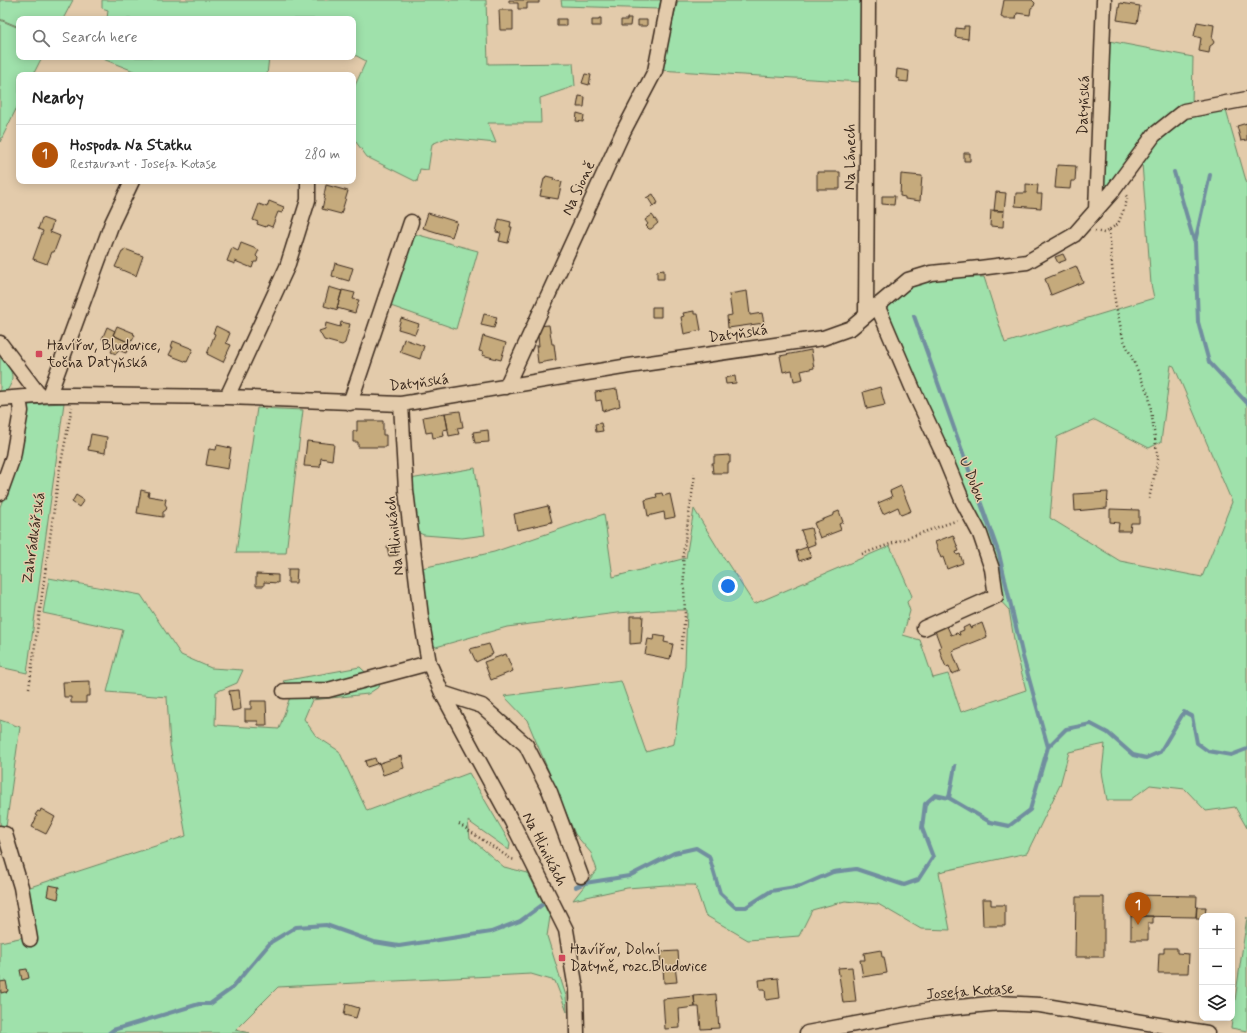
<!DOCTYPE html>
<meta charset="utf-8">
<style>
body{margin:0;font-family:Mynerve,sans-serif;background:#f6f6f6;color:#222}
.controls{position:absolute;right:12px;bottom:12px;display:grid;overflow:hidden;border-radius:8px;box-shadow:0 2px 10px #0003}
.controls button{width:36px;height:36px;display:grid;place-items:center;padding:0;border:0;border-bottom:1px solid #e0e0e0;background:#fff;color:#222;font:20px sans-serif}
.you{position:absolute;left:728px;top:586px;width:14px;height:14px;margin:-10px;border:3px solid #fff;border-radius:50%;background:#1a73e8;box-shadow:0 0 0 6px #1a73e833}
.badge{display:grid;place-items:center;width:26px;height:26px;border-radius:50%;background:#b45309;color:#fff;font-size:13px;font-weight:700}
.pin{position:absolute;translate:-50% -33px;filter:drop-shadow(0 1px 2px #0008)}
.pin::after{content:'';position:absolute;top:21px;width:14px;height:12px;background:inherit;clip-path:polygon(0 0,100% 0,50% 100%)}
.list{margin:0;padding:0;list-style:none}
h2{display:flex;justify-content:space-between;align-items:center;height:52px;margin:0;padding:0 16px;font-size:17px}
h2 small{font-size:13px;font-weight:400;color:#767676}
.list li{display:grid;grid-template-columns:26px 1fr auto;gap:12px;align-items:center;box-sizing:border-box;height:60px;padding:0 16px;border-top:1px solid #e0e0e0}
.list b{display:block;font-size:15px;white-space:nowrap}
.list p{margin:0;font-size:13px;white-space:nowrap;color:#767676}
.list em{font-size:13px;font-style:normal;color:#767676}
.icon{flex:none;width:22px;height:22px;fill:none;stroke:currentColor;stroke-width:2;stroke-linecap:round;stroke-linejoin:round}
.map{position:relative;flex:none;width:1247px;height:1033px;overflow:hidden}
.search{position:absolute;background:#fff;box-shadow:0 2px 10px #0003;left:16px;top:16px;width:340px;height:44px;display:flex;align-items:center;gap:10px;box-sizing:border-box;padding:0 14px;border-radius:8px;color:#767676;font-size:15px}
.panel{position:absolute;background:#fff;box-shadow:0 2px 10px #0003;left:16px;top:72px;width:340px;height:112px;border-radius:8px}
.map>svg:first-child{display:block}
</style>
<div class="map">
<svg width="1247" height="1033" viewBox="0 0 1247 1033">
<rect width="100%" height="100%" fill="#e3cbab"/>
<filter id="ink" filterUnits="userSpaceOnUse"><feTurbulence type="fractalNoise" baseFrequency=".025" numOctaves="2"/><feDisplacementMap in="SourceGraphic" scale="8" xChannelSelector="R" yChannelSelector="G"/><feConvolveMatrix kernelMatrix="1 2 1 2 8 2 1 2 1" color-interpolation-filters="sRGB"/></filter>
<g filter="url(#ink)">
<path fill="#9fe1ab" stroke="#6d8664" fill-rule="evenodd" d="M 0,0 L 73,0 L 63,19 L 19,19 L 19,27 L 0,19 Z
M 102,0 L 486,0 L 488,64 L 573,63 L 575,86 L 540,98 L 541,123 L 488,123 L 496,143 L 446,138 L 432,144 L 428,170 L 420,169 L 417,182 L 367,157 L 353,138 L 353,90 L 366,61 L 353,54 L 353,19 L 107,19 L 108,10 L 102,8 Z
M 561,0 L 661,0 L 659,9 L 562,6 Z
M 741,0 L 862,0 L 862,82 L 658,70 L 678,1 L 741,1 Z
M 0,20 L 19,28 L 19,57 L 42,57 L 33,75 L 19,75 L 19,103 L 0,142 Z
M 1109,41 L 1193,57 L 1192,105 L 1115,184 L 1101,191 Z
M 103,57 L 269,57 L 267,75 L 144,75 L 103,59 Z
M 1225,107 L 1247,184 L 1247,828 L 1235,807 L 1206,811 L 1185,789 L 1150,785 L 1130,800 L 1107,800 L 1102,772 L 1105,744 L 1069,752 L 1060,785 L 1027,853 L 939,872 L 950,930 L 921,929 L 878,904 L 845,901 L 812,910 L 799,936 L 748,940 L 705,915 L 695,885 L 666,885 L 627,888 L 573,900 L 597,870 L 591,853 L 575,834 L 527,720 L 504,696 L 621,681 L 646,752 L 674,744 L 685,665 L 687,610 L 661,610 L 617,613 L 507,627 L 436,647 L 425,640 L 422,568 L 494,552 L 604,514 L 613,577 L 686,558 L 694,509 L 719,550 L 754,604 L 890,546 L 912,596 L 907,602 L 910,611 L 903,635 L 920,640 L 933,678 L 948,674 L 961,712 L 1026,690 L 1016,651 L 1009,610 L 996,596 L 992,569 L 877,305 L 923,278 L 984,277 L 1005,343 L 1154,298 L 1151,284 L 1142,163 L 1160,139 L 1189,116 ZM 1171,365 L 1174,366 L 1232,502 L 1202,577 L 1120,561 L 1050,518 L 1057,437 L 1095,420 L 1149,448 L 1161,442 Z
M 411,233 L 478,251 L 456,329 L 388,305 Z
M 0,354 C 10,368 18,376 6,392 L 0,394 Z
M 64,403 L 27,673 L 0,667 L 0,507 L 15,465 L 26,405 Z
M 257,408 L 303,410 L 286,553 L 236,553 Z
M 475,468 L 485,535 L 462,538 L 424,535 L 414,531 L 410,479 Z
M 49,578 L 141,595 L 181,655 L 211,668 L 243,670 L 237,683 L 216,692 L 215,725 L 279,729 L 292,691 L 283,681 L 360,667 L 380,686 L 368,694 L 312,700 L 304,719 L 316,736 L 339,751 L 367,811 L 469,773 L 510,843 L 509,850 L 468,821 L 470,838 L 504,867 L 528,873 L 550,917 L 547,936 L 566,996 L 567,1012 L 555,981 L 531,974 L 278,987 L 235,1030 L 250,1033 L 0,1033 L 0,942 L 34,935 L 24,889 L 186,836 L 170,746 L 167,697 L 107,692 L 123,630 L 43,613 Z
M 0,720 L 20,727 L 5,834 L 0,833 Z
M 1247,917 L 1247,1031 L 1231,1028 Z"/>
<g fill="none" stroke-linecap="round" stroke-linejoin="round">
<path stroke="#718e9f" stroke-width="4" d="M 1174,172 L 1194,241
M 1210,175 L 1195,242 L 1198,322 L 1209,362 L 1247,403
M 914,316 L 999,554 L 1023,657 L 1048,747
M 949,798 L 955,766
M 576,887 L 585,883 L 629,876 L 674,853 L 696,848 L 709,856 L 720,893 L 735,907 L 746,907 L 771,891 L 801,886 L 833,872 L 856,869 L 904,885 L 918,880 L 933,857 L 922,828 L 925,804 L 935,795 L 949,798 L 990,822 L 1009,826 L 1030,810 L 1048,747 L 1066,729 L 1091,724 L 1108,733 L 1133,755 L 1146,758 L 1160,752 L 1184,712 L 1192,716 L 1197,743 L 1208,751 L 1231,755 L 1247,749
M 109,1033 L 113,1030 L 199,1004 L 210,1004 L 231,989 L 271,942 L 296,927 L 326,925 L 374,942 L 399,946 L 491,932 L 520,921 L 542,905"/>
</g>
<path fill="#c5aa7c" stroke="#3b2a1e" d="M 509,0 L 539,0 L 539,3 L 527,3 L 527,9 L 518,9 L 518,3 L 509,3 Z
M 1004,0 L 1032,0 L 1035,3 L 1034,6 L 1031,8 L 1030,15 L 1017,13 L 1016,19 L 1005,19 L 1001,17 Z
M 1120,3 L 1140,6 L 1137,23 L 1117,20 Z
M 499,10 L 513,10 L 513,30 L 500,30 Z
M 599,18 L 601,18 L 601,26 L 592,26 L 592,20 L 599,20 Z
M 627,18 L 631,18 L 630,26 L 621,26 L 621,20 L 627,20 Z
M 557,19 L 566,19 L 566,26 L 557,26 Z
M 638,20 L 647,20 L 647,26 L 638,26 Z
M 1197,22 L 1214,25 L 1212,39 L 1214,42 L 1213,44 L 1210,46 L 1209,53 L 1199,51 L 1201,38 L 1194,36 Z
M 964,26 L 969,26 L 968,39 L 955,37 L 956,28 L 964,29 Z
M 897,69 L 909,71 L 908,82 L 899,81 L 899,79 L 896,78 Z
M 585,74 L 591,75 L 589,85 L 582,83 Z
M 579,96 L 585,97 L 584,107 L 577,107 Z
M 577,113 L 584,115 L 583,122 L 576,121 Z
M 1247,123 L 1247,140 L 1241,141 L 1237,126 Z
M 964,153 L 970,153 L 970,161 L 964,161 Z
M 1057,165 L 1076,166 L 1075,181 L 1071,181 L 1070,189 L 1055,188 Z
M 817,172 L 840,172 L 840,189 L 817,189 Z
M 901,174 L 922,176 L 920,201 L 905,199 L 905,197 L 900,196 Z
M 546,176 L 554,178 L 553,180 L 562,182 L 558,199 L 540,196 L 544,179 L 545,179 Z
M 1026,184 L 1038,185 L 1037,194 L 1042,194 L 1041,208 L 1015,206 L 1016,193 L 1026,193 Z
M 326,185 L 348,191 L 341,214 L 322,209 L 325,196 L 324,195 Z
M 996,192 L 1006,193 L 1004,211 L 994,211 Z
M 653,194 L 658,203 L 651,207 L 653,206 L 648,198 L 646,198 Z
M 882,196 L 895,196 L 894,205 L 882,204 Z
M 269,201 L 284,207 L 282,213 L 278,212 L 272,227 L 267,225 L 266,227 L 257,224 L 258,222 L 253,220 L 259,204 L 267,207 Z
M 991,210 L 1004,211 L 1003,227 L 990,226 Z
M 428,213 L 457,222 L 452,237 L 423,228 Z
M 652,215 L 658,223 L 651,229 L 649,229 L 646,226 L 648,224 L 645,220 Z
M 42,218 L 53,222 L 50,232 L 60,236 L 54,252 L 52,252 L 47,264 L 33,259 L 43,231 L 38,229 Z
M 499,219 L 511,222 L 510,227 L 512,227 L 508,243 L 499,241 L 501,233 L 496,232 Z
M 241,243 L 259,250 L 256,256 L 258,258 L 257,262 L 254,262 L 252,268 L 235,261 L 235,264 L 227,261 L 232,248 L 238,251 Z
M 125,249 L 143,256 L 136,276 L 115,267 L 122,252 L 123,252 Z
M 1063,254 L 1066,260 L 1058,263 L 1055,257 Z
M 335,263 L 353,268 L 349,281 L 332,276 Z
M 1076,266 L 1083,282 L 1051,295 L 1045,279 Z
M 664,270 L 664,279 L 657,279 L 657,271 Z
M 329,287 L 342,291 L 337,308 L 338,310 L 324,306 Z
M 342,290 L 355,293 L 353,299 L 359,300 L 355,313 L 337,308 Z
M 747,291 L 750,315 L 762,313 L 764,323 L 728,328 L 727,316 L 732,315 L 729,294 Z
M 652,307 L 661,307 L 661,317 L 652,317 Z
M 694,311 L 694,314 L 698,314 L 701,330 L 684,334 L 681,317 L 684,316 L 683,313 Z
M 484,314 L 497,317 L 494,328 L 481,325 Z
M 401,318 L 419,324 L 415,334 L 398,329 Z
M 341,322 L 350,324 L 345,343 L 342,345 L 324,340 L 319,331 L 325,329 L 326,323 L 340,327 Z
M 549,325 L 552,344 L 554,344 L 556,360 L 538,363 L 536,346 L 539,346 L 537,326 Z
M 117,326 L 134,333 L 133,334 L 135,335 L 132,341 L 131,340 L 130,343 L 113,335 Z
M 216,326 L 230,333 L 226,343 L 231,345 L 223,362 L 207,354 L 215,334 L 213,333 Z
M 107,327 L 115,331 L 113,335 L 130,343 L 126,353 L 118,350 L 116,354 L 111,352 L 113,348 L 109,346 L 110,342 L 102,339 Z
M 483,336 L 506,343 L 501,360 L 482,355 L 483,352 L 479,351 Z
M 404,339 L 424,346 L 420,359 L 400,352 Z
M 173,341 L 193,349 L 187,362 L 169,355 L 173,347 L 171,347 Z
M 811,350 L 814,368 L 801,371 L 803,379 L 794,381 L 792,370 L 783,372 L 780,356 Z
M 735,376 L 736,383 L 726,384 L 725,378 Z
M 880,387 L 885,405 L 867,409 L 863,392 Z
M 617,389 L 620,406 L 603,411 L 601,400 L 596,401 L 595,392 Z
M 460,411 L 463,427 L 457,428 L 459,434 L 449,436 L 445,413 Z
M 445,413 L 448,429 L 443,430 L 444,436 L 433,438 L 432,432 L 426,433 L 423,417 Z
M 357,421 L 383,421 L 383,435 L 386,435 L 386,447 L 358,447 L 358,442 L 353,442 L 353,431 L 357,431 Z
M 601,423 L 603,431 L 596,432 L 595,424 Z
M 488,430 L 489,442 L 475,443 L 473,432 Z
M 91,434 L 107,437 L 105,453 L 88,450 Z
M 307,441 L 334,444 L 332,460 L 321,458 L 320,467 L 304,466 Z
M 217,445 L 231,448 L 228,469 L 206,465 L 209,449 L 216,450 Z
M 730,455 L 730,463 L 728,463 L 728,473 L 713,473 L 712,463 L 714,463 L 714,456 Z
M 901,486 L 911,511 L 901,515 L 898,507 L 883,514 L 878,503 L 892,497 L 890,491 Z
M 141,490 L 149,492 L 148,496 L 166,499 L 165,504 L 167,507 L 166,510 L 163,512 L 163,517 L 137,513 Z
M 1108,492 L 1107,508 L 1075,511 L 1074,494 Z
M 662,493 L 663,496 L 670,494 L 675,517 L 665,519 L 664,512 L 648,516 L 645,500 L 657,497 L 656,494 Z
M 76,495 L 84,500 L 79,507 L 72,502 Z
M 548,506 L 552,522 L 517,530 L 514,514 Z
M 1110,509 L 1139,510 L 1139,523 L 1131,523 L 1130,531 L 1118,531 L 1119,523 L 1110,522 Z
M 839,511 L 843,522 L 839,524 L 841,530 L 820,538 L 814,523 L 834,515 L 834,513 Z
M 811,528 L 815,544 L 807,547 L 801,530 Z
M 953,535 L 959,551 L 956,552 L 957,555 L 960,554 L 963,563 L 947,569 L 943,557 L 941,558 L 935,542 Z
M 396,545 L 398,555 L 389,556 L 387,546 Z
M 807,547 L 811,557 L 799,561 L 796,551 Z
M 288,569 L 297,569 L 296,583 L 288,583 Z
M 256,574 L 278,575 L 278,583 L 264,582 L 264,586 L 256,586 Z
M 630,616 L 643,616 L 641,643 L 630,644 Z
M 982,623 L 987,637 L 952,651 L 960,671 L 952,674 L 949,666 L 946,667 L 943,660 L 939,648 L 941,647 L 934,628 L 946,624 L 951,635 L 957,633 L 959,635 L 960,635 L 959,632 L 964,630 L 963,628 L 969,625 L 970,628 Z
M 654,635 L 665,637 L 664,642 L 673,644 L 670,659 L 645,654 L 648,639 L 653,640 Z
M 489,644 L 493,654 L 476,662 L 470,649 Z
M 506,654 L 513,671 L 491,680 L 484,662 Z
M 90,681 L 90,696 L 86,696 L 86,703 L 71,703 L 71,697 L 64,697 L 63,682 Z
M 239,690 L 241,709 L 232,711 L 229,691 Z
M 251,701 L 266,701 L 267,725 L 258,725 L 258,721 L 245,721 L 245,709 L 251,709 Z
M 401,756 L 404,768 L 383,775 L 379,763 L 367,767 L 365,761 L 375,758 L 377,764 Z
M 41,809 L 55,817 L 46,834 L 32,827 L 37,816 L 35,815 L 38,811 L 40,812 Z
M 49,885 L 59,887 L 58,892 L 59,893 L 58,899 L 47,896 Z
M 1131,895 L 1197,896 L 1196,917 L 1131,916 Z
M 1076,897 L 1104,897 L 1104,957 L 1075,957 Z
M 982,899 L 991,899 L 991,905 L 1005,905 L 1005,926 L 983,926 Z
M 1197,907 L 1206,907 L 1205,916 L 1202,916 L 1202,919 L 1196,919 Z
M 1131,916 L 1153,916 L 1153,923 L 1148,923 L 1148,940 L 1131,940 Z
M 1164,948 L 1177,948 L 1177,953 L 1189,954 L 1188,973 L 1158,973 L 1159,953 L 1164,953 Z
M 881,950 L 882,957 L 884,957 L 887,973 L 863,977 L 860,960 L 865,960 L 864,953 Z
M 678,951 L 679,966 L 675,966 L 677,982 L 664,983 L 663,967 L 661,967 L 660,952 Z
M 852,967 L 856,1002 L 843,1003 L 838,968 Z
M 27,969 L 29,978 L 22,980 L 20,970 Z
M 778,978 L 780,998 L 766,1000 L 765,989 L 760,989 L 759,980 Z
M 6,981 L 8,991 L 6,992 L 7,993 L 5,992 L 1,993 L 0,982 Z
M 716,994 L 719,1028 L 701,1029 L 699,1007 L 695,1007 L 694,996 Z
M 694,996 L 695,1007 L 679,1009 L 680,1028 L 665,1029 L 663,999 Z
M 346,1004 L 359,1008 L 356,1018 L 344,1015 Z"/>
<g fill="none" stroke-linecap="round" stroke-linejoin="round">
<defs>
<path id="minor" d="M 1096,210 L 1104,0
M 877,305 L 915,394 L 944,456 L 963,502 L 980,534 L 992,569 L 996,596 L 924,628
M 866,315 L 868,0
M 0,343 L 40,396
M 506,387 L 623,132 L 655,71 L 669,0
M 49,395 L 112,223 L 132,181
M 227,397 L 287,267 L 308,200 L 308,181
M 0,399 L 49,395 L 74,395 L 227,397 L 401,404 L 629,366 L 823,338 L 851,328 L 908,280 L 931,273 L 980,268 L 1027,262 L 1074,235 L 1112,192 L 1154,135 L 1184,111 L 1247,99
M 350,403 L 411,222
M 401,404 L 406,490 L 421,617 L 429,663 L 442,693 L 512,822 L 566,930 L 576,989 L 577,1033
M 0,493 L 13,457 L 21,411 L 19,398
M 284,691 L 328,690 L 429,663
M 442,693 L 482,706 L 526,745 L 550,792 L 581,876
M 0,833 L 5,834 L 21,887 L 30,939
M 807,1033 L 930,1010 L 999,1003 L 1040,1005 L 1207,1033"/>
</defs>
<use href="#minor" stroke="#3b2a1e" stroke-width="17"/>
<path stroke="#3b2a1e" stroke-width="2.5" stroke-dasharray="1 3" stroke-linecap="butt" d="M 1109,230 L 1115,301 L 1123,338 L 1149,396 L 1158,459 L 1149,499
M 1095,231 L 1104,233 L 1118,224 L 1128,198 L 1125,194
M 862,554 L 958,520
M 681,649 L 685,616 L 683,554 L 695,474
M 29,688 L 59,473 L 72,407
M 459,824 L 511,859 L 516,860"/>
<use href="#minor" stroke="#e3cbab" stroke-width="14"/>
</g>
</g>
<g fill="#d1495b" stroke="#e3cbab" stroke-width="1.5">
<rect x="35" y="350" width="8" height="8" rx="2"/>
<rect x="558" y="954" width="8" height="8" rx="2"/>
</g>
<g text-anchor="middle" stroke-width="3" stroke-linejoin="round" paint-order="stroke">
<g font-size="15" fill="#3b2a1e" stroke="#e3cbab">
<text transform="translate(1083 105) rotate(-88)" y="5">Datyňská</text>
<text transform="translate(850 157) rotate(-90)" y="5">Na Lánech</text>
<text transform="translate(578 188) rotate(-65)" y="5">Na Sioně</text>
<text transform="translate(738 333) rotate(-8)" y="5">Datyňská</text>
<text transform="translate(419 382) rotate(-7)" y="5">Datyňská</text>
<text transform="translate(973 479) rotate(67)" y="5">U Dubu</text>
<text transform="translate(394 536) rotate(-96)" y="5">Na Hlinikách</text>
<text transform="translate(33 538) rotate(-82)" y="5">Zahrádkářská</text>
<text transform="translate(545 849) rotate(63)" y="5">Na Hlinikách</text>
<text transform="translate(970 991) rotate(-4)" y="5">Josefa Kotase</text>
</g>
<g font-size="15" fill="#3b2a1e" stroke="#e3cbab" text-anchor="start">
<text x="47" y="350">Havířov, Bludovice,<tspan x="47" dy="17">točna Datyňská</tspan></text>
<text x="570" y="954">Havířov, Dolní<tspan x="570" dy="17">Datyně, rozc.Bludovice</tspan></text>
</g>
</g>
</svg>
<div class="controls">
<button>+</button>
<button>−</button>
<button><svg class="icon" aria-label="layers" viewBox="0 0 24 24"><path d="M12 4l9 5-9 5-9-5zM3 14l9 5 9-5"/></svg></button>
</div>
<div class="you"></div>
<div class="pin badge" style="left:1138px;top:925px">1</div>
<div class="search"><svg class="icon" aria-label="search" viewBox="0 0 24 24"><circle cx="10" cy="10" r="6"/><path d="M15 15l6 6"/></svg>Search here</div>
<section class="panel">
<h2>Nearby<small></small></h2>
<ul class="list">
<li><span class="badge">1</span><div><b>Hospoda Na Statku</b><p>Restaurant · Josefa Kotase</p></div><em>280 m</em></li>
</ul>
</section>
</div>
